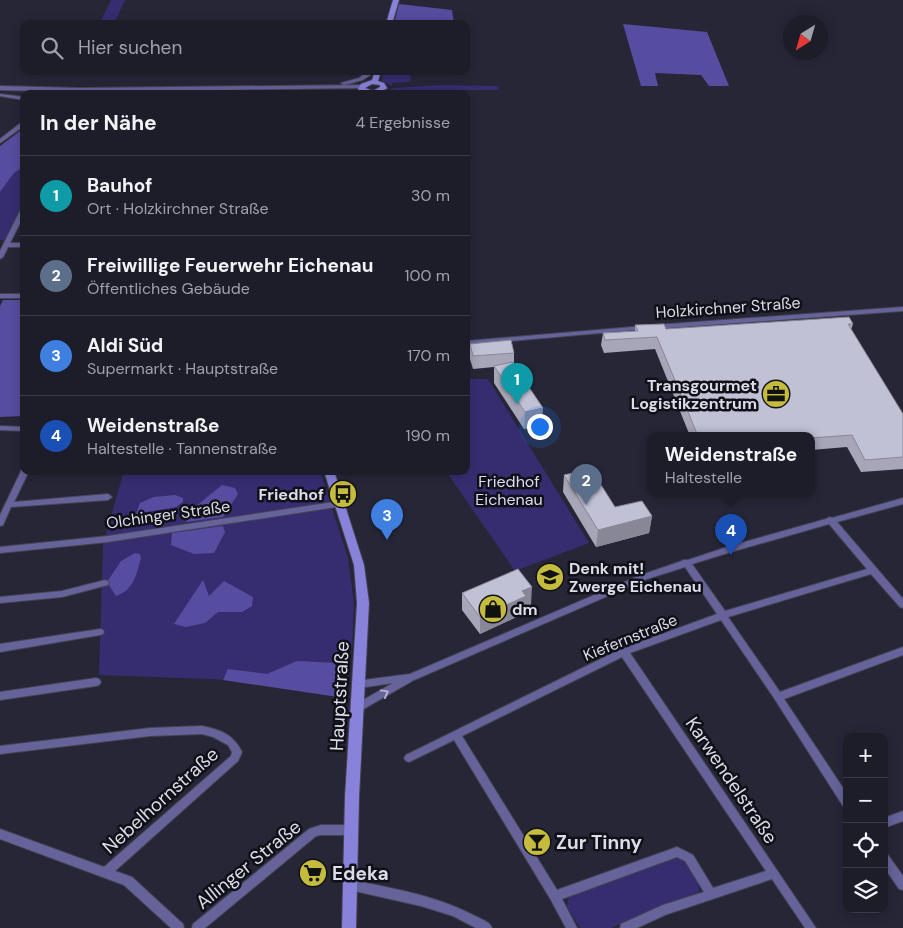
<!DOCTYPE html>
<html lang="de">
<meta charset="utf-8">
<style>
body{margin:0;font-family:"DM Sans",sans-serif;background:#2a2935;color:#f1f3f6}
.controls{position:absolute;right:15px;bottom:15px;display:grid;overflow:hidden;border-radius:10px;box-shadow:0 2px 12px #0003}
.controls button{width:45px;height:45px;display:grid;place-items:center;padding:0;border:0;border-bottom:1px solid #3b3a46;background:#1d1c29;color:#f1f3f6;font:25px sans-serif}
.compass{position:absolute;left:783px;top:15px;width:45px;height:45px;border-radius:50%;background:#1d1c29;box-shadow:0 2px 12px #0003;rotate:217deg}
.you{position:absolute;left:539px;top:426px;width:18px;height:18px;margin:-12px;border:4px solid #fff;border-radius:50%;background:#1a73e8;box-shadow:0 0 0 8px #1a73e833}
.badge{display:grid;place-items:center;width:32px;height:32px;border-radius:50%;background:#c5bc3d;color:#fff;font-size:16px;font-weight:700}
.pin{position:absolute;translate:-50% -41px;filter:drop-shadow(0 1px 2px #0008)}
.pin::after{content:'';position:absolute;top:26px;width:18px;height:15px;background:inherit;clip-path:polygon(0 0,100% 0,50% 100%)}
.popup{position:absolute;left:647px;top:432px;width:168px;height:65px;box-sizing:border-box;display:grid;place-content:center;border-radius:10px;background:#1d1c29;filter:drop-shadow(0 1px 4px #0005);font-size:16px;white-space:nowrap;color:#a0a1a8}
.popup b{font-size:19px;color:#f1f3f6}
.popup::after{content:'';position:absolute;left:50%;top:100%;margin-left:-10px;border:10px solid transparent;border-top-color:#1d1c29}
.list{margin:0;padding:0;list-style:none}
h2{display:flex;justify-content:space-between;align-items:center;height:65px;margin:0;padding:0 20px;font-size:21px}
h2 small{font-size:16px;font-weight:400;color:#a0a1a8}
.list li{display:grid;grid-template-columns:32px 1fr auto;gap:15px;align-items:center;box-sizing:border-box;height:80px;padding:0 20px;border-top:1px solid #3b3a46}
.list b{display:block;font-size:19px;white-space:nowrap}
.list p{margin:0;font-size:16px;white-space:nowrap;color:#a0a1a8}
.list em{font-size:16px;font-style:normal;color:#a0a1a8}
.icon{flex:none;width:28px;height:28px;fill:none;stroke:currentColor;stroke-width:2;stroke-linecap:round;stroke-linejoin:round}
.map{position:relative;flex:none;width:903px;height:928px;overflow:hidden}
.search{position:absolute;background:#1d1c29;box-shadow:0 2px 12px #0003;left:20px;top:20px;width:450px;height:55px;display:flex;align-items:center;gap:12px;box-sizing:border-box;padding:0 18px;border-radius:10px;color:#a0a1a8;font-size:19px}
.panel{position:absolute;background:#1d1c29;box-shadow:0 2px 12px #0003;left:20px;top:90px;width:450px;height:385px;border-radius:10px}
.map>svg:first-child{display:block}
</style>
<div class="map">
<svg width="903" height="928" viewBox="0 0 903 928">
<rect width="100%" height="100%" fill="#272637"/>
<path fill="#362d71" d="M 111,0 L 125,0 L 114,24 L 99,24 Z
M 383,73 L 411,74 L 410,82 L 392,83 L 392,86 L 382,81 Z
M 440,85 L 498,86 L 499,90 L 425,90 L 425,94 L 380,94 L 394,88 Z
M 299,90 L 304,91 L 129,94 L 88,92 Z
M 24,167 L 24,203 L 5,240 L 0,240 L 0,192 L 14,173 Z
M 466,379 L 488,379 L 589,543 L 515,571 L 446,471 L 466,471 Z
M 124,471 L 320,471 L 348,558 L 354,603 L 352,647 L 338,652 L 338,663 L 263,681 L 99,675 L 103,544 Z
M 677,858 C 687,861 701,883 699,892 L 696,894 L 650,910 L 611,928 L 580,928 L 567,907 L 568,899 L 571,896 Z"/>
<path fill="#564da0" d="M 399,4 L 452,10 L 454,24 L 394,24 Z
M 623,24 L 707,32 L 729,86 L 709,86 L 701,75 L 655,73 L 658,86 L 641,86 Z
M 24,128 L 24,167 L 14,173 L 0,192 L 0,146 Z
M 3,300 L 24,300 L 24,416 L 0,417 L 0,306 Z
M 222,485 L 235,488 L 238,494 L 223,517 L 186,522 L 195,507 Z
M 175,495 L 183,498 L 183,502 L 176,507 L 136,514 L 140,503 L 154,497 Z
M 223,526 L 225,532 L 214,553 L 194,554 L 171,545 L 172,533 Z
M 135,553 L 140,554 L 141,558 C 136,575 134,590 116,596 L 107,582 L 121,561 Z
M 203,580 L 209,596 L 224,581 L 253,597 L 252,606 L 242,612 L 218,612 L 205,623 L 186,627 L 174,624 Z
M 297,661 L 338,663 L 338,697 L 223,680 L 228,669 L 267,674 Z"/>
<g fill="none" stroke-linecap="round" stroke-linejoin="round">
<defs>
<path id="minor" d="M 0,94 L 24,97 L 24,100 L 0,96 Z
M 22,122 L 24,122 L 24,126 L 0,143 L 0,139 Z
M 24,207 L 24,215 L 10,243 L 24,243 L 24,247 L 8,247 L 3,257 L 0,259 L 0,251 L 21,209 Z
M 0,294 L 24,294 L 24,298 L 0,298 Z
M 903,307 L 903,311 L 655,329 L 652,327 L 655,325 Z
M 644,326 L 646,327 L 647,328 L 646,329 L 466,345 L 466,341 Z
M 0,426 L 24,427 L 24,431 L 0,430 Z
M 22,469 L 24,469 L 24,471 L 29,471 L 14,502 L 108,494 L 112,497 L 108,500 L 11,507 L 3,525 L 0,526 L 0,515 Z
M 903,498 L 903,504 L 837,522 L 903,599 L 903,608 L 900,607 L 871,574 L 728,617 L 780,692 L 903,647 L 903,655 L 784,699 L 847,794 L 847,807 L 843,806 L 774,698 L 721,620 L 630,653 L 816,928 L 805,928 L 772,879 L 665,915 L 637,928 L 620,928 L 621,924 L 663,905 L 704,892 L 685,861 L 677,857 L 562,899 L 577,928 L 566,928 L 551,900 L 454,740 L 409,762 L 406,761 L 404,758 L 406,755 L 621,649 L 717,614 L 685,567 L 647,579 L 414,680 L 362,710 L 359,711 L 356,710 L 354,707 L 356,704 L 393,683 L 359,688 L 356,687 L 354,684 L 356,681 L 410,674 L 641,575 L 682,561 L 683,560 L 688,560 L 730,546 L 826,519 L 830,517 L 832,518 ZM 829,524 L 867,569 L 725,611 L 692,564 L 731,552 ZM 622,657 L 766,871 L 713,888 L 693,855 L 677,847 L 557,890 L 462,736 Z
M 340,501 L 344,504 L 343,506 L 108,542 L 0,553 L 0,547 L 108,536 Z
M 105,580 L 108,581 L 109,583 L 108,585 L 62,597 L 0,603 L 0,597 L 62,591 Z
M 100,629 L 103,630 L 104,632 L 103,634 L 100,635 L 0,652 L 0,644 Z
M 96,678 L 99,679 L 101,682 L 99,685 L 96,686 L 0,700 L 0,692 Z
M 202,726 C 221,730 233,734 242,752 L 238,761 L 115,871 L 132,877 L 183,924 L 184,928 L 171,928 L 124,885 L 0,839 L 0,829 L 104,867 L 231,756 L 232,752 L 228,745 L 213,737 L 202,734 L 150,736 L 0,754 L 0,746 L 150,728 Z
M 903,811 L 903,821 L 884,828 L 884,818 Z
M 321,825 L 351,825 L 355,827 L 356,830 L 355,833 L 351,835 L 321,835 L 316,836 L 205,928 L 192,928 L 193,924 L 309,829 Z
M 884,853 L 888,855 L 903,876 L 903,890 L 899,889 L 884,867 Z
M 350,880 C 393,888 438,896 477,917 C 483,920 490,922 492,928 L 476,928 L 453,916 L 421,906 L 350,890 L 346,889 L 345,885 L 346,881 Z"/>
<path id="tertiary" d="M 368,71 L 376,71 L 363,80 L 344,85 L 341,83 L 359,78 Z
M 360,85 L 362,86 L 362,88 L 80,92 L 0,90 L 0,86 L 80,88 Z"/>
<path id="secondary" d="M 393,0 L 399,0 L 392,24 L 386,24 Z
M 375,71 L 381,71 L 378,81 L 384,83 L 387,88 L 386,89 C 376,94 370,94 359,90 L 358,89 L 361,84 L 372,80 ZM 372,84 L 380,85 L 380,87 L 373,91 L 365,88 Z
M 324,471 L 334,471 L 364,565 L 369,603 L 359,797 L 356,928 L 342,928 L 345,797 L 357,603 L 354,565 Z"/>
</defs>
<use href="#minor" stroke="#444353" stroke-width="2"/>
<use href="#tertiary" stroke="#444353" stroke-width="2"/>
<use href="#secondary" stroke="#444353" stroke-width="2"/>
<use href="#minor" fill="#656399" fill-rule="evenodd"/>
<use href="#tertiary" fill="#656399" fill-rule="evenodd"/>
<use href="#secondary" fill="#8882da" fill-rule="evenodd"/>
</g>
<path fill="#a6a6b8" d="M 853,324 L 851,330 L 903,414 L 903,469 L 861,472 L 847,447 L 811,450 L 811,436 L 690,436 L 655,349 L 604,353 L 601,345 L 603,333 L 635,331 L 635,325 L 666,329 Z
M 470,344 L 514,353 L 514,365 L 542,425 L 524,429 L 494,383 L 494,367 L 473,369 L 469,356 Z
M 564,475 L 615,507 L 652,516 L 649,533 L 596,547 L 563,492 Z
M 462,593 L 531,604 L 526,607 L 525,613 L 480,634 L 462,610 Z"/>
<path fill="#878796" d="M 543,408 L 542,425 L 524,429 L 525,412 Z
M 652,516 L 649,533 L 596,547 L 598,530 Z
M 532,587 L 531,604 L 526,607 L 525,613 L 480,634 L 480,617 L 522,591 Z"/>
<path fill="#c1c1d6" stroke="#878796" d="M 849,317 L 853,324 L 848,324 L 903,414 L 903,457 L 865,460 L 852,435 L 811,438 L 811,436 L 698,436 L 657,337 L 605,340 L 603,333 L 638,331 L 635,325 L 664,324 L 666,329 Z
M 511,340 L 514,353 L 473,356 L 470,344 Z
M 512,362 L 543,408 L 525,412 L 494,366 Z
M 591,469 L 615,507 L 642,501 L 652,516 L 598,530 L 564,475 Z
M 518,569 L 532,587 L 522,591 L 526,596 L 480,617 L 462,593 Z"/>
<defs><path id="oneway-chevron" d="M-2-3.5L2.5 0L-2 3.5" fill="none" stroke-width="1.6" stroke-linecap="round" stroke-linejoin="round" transform="scale(1.25)"/></defs>
<use stroke="#b2b2cc" href="#oneway-chevron" transform="translate(385 693) rotate(-29)"/>
<defs>
<symbol id="office-disc" viewBox="-11 -11 22 22"><circle r="9.5" fill="#c5bc3d" stroke="#101018"/><path d="M-6-3h4V-5.5h4V-3h4V5H-6ZM-1-4.5V-3h2v-1.5ZM-6 0V1H6V0Z" fill="#111"/></symbol>
<symbol id="bus-disc" viewBox="-11 -11 22 22"><circle r="9.5" fill="#c5bc3d" stroke="#101018"/><path d="M-5-6H5V4H4V6H2V4H-2V6H-4V4H-5ZM-3.5-4V0h7V-4ZM-3.5 1.2v1.5H-2V1.2ZM2 1.2v1.5H3.5V1.2Z" fill="#111"/></symbol>
<symbol id="school-disc" viewBox="-11 -11 22 22"><circle r="9.5" fill="#c5bc3d" stroke="#101018"/><path d="M0-5L7-2L0 1L-7-2ZM-4 1L0 2.5L4 1V4Q0 6-4 4Z" fill="#111"/></symbol>
<symbol id="shop-disc" viewBox="-11 -11 22 22"><circle r="9.5" fill="#c5bc3d" stroke="#101018"/><path d="M-5-2.5h2.3a2.7 3.5 0 0 1 5.4 0H5L5.5 6h-11ZM-1.5-2.5h3a1.5 2.3 0 0 0-3 0Z" fill="#111"/></symbol>
<symbol id="bar-disc" viewBox="-11 -11 22 22"><circle r="9.5" fill="#c5bc3d" stroke="#101018"/><path d="M-6-5H6L.8 .8V4.5H3.5V6h-7V4.5H-.8V.8Z" fill="#111"/></symbol>
<symbol id="supermarket-disc" viewBox="-11 -11 22 22"><circle r="9.5" fill="#c5bc3d" stroke="#101018"/><path d="M-6-5.5h2.5l.6 2H6L4.5 2H-2.5L-4.4-4H-6ZM-1.5 3.2a1.3 1.3 0 1 0 .1 0ZM3 3.2a1.3 1.3 0 1 0 .1 0Z" fill="#111"/></symbol>
</defs>
<g fill-rule="evenodd">
<use href="#office-disc" x="760" y="378" width="32" height="32"/>
<use href="#bus-disc" x="327" y="478" width="32" height="32"/>
<use href="#school-disc" x="534" y="561" width="32" height="32"/>
<use href="#shop-disc" x="477" y="593" width="32" height="32"/>
<use href="#bar-disc" x="521" y="826" width="32" height="32"/>
<use href="#supermarket-disc" x="297" y="857" width="32" height="32"/>
</g>
<g text-anchor="middle" stroke-width="5" stroke-linejoin="round" paint-order="stroke">
<g font-size="16" fill="#dcdce7" stroke="#101018">
<text transform="translate(728 307) rotate(-4)" y="6">Holzkirchner Straße</text>
<text transform="translate(168 514) rotate(-8)" y="6">Olchinger Straße</text>
<text transform="translate(630 637) rotate(-22)" y="6">Kiefernstraße</text>
</g>
<g font-size="16" font-weight="bold" fill="#dcdce7" stroke="#101018" text-anchor="end">
<text x="757" y="391">Transgourmet<tspan x="757" dy="18">Logistikzentrum</tspan></text>
<text x="324" y="500">Friedhof</text>
<text x="569" y="574" text-anchor="start">Denk mit!<tspan x="569" dy="18">Zwerge Eichenau</tspan></text>
<text x="512" y="615" text-anchor="start">dm</text>
</g>
<g font-size="16" fill="#dbdbf3" stroke="#101018">
<text x="509" y="487">Friedhof<tspan x="509" dy="18">Eichenau</tspan></text>
</g>
<g font-size="19" fill="#dcdce7" stroke="#101018">
<text transform="translate(339 696) rotate(-87)" y="7">Hauptstraße</text>
<text transform="translate(732 780) rotate(56)" y="7">Karwendelstraße</text>
<text transform="translate(160 800) rotate(-42)" y="7">Nebelhornstraße</text>
<text transform="translate(248 864) rotate(-39)" y="7">Allinger Straße</text>
</g>
<g font-size="19" font-weight="bold" fill="#dcdce7" stroke="#101018" text-anchor="start">
<text x="556" y="849">Zur Tinny</text>
<text x="332" y="880">Edeka</text>
</g>
</g>
</svg>
<div class="controls">
<button>+</button>
<button>−</button>
<button><svg class="icon" aria-label="locate" viewBox="0 0 24 24"><circle cx="12" cy="12" r="6"/><path d="M12 2v4M12 18v4M2 12h4M18 12h4"/></svg></button>
<button><svg class="icon" aria-label="layers" viewBox="0 0 24 24"><path d="M12 4l9 5-9 5-9-5zM3 14l9 5 9-5"/></svg></button>
</div>
<svg class="compass" viewBox="-18 -18 36 36"><path d="M0-13l5 13h-10z" fill="#e53935"/><path d="M0 13l5-13h-10z" fill="#a0a1a8"/></svg>
<div class="you"></div>
<div class="pin badge" style="left:517px;top:404px;background:#0f9aa8">1</div>
<div class="pin badge" style="left:586px;top:505px;background:#5c6f8a">2</div>
<div class="pin badge" style="left:387px;top:540px;background:#3f7fe0">3</div>
<div class="pin badge" style="left:731px;top:555px;background:#1a4fb4">4</div>
<div class="popup"><b>Weidenstraße</b>Haltestelle</div>
<div class="search"><svg class="icon" aria-label="search" viewBox="0 0 24 24"><circle cx="10" cy="10" r="6"/><path d="M15 15l6 6"/></svg>Hier suchen</div>
<section class="panel">
<h2>In der Nähe<small>4 Ergebnisse</small></h2>
<ul class="list">
<li><span class="badge" style="background:#0f9aa8">1</span><div><b>Bauhof</b><p>Ort · Holzkirchner Straße</p></div><em>30 m</em></li>
<li><span class="badge" style="background:#5c6f8a">2</span><div><b>Freiwillige Feuerwehr Eichenau</b><p>Öffentliches Gebäude</p></div><em>100 m</em></li>
<li><span class="badge" style="background:#3f7fe0">3</span><div><b>Aldi Süd</b><p>Supermarkt · Hauptstraße</p></div><em>170 m</em></li>
<li><span class="badge" style="background:#1a4fb4">4</span><div><b>Weidenstraße</b><p>Haltestelle · Tannenstraße</p></div><em>190 m</em></li>
</ul>
</section>
</div>
